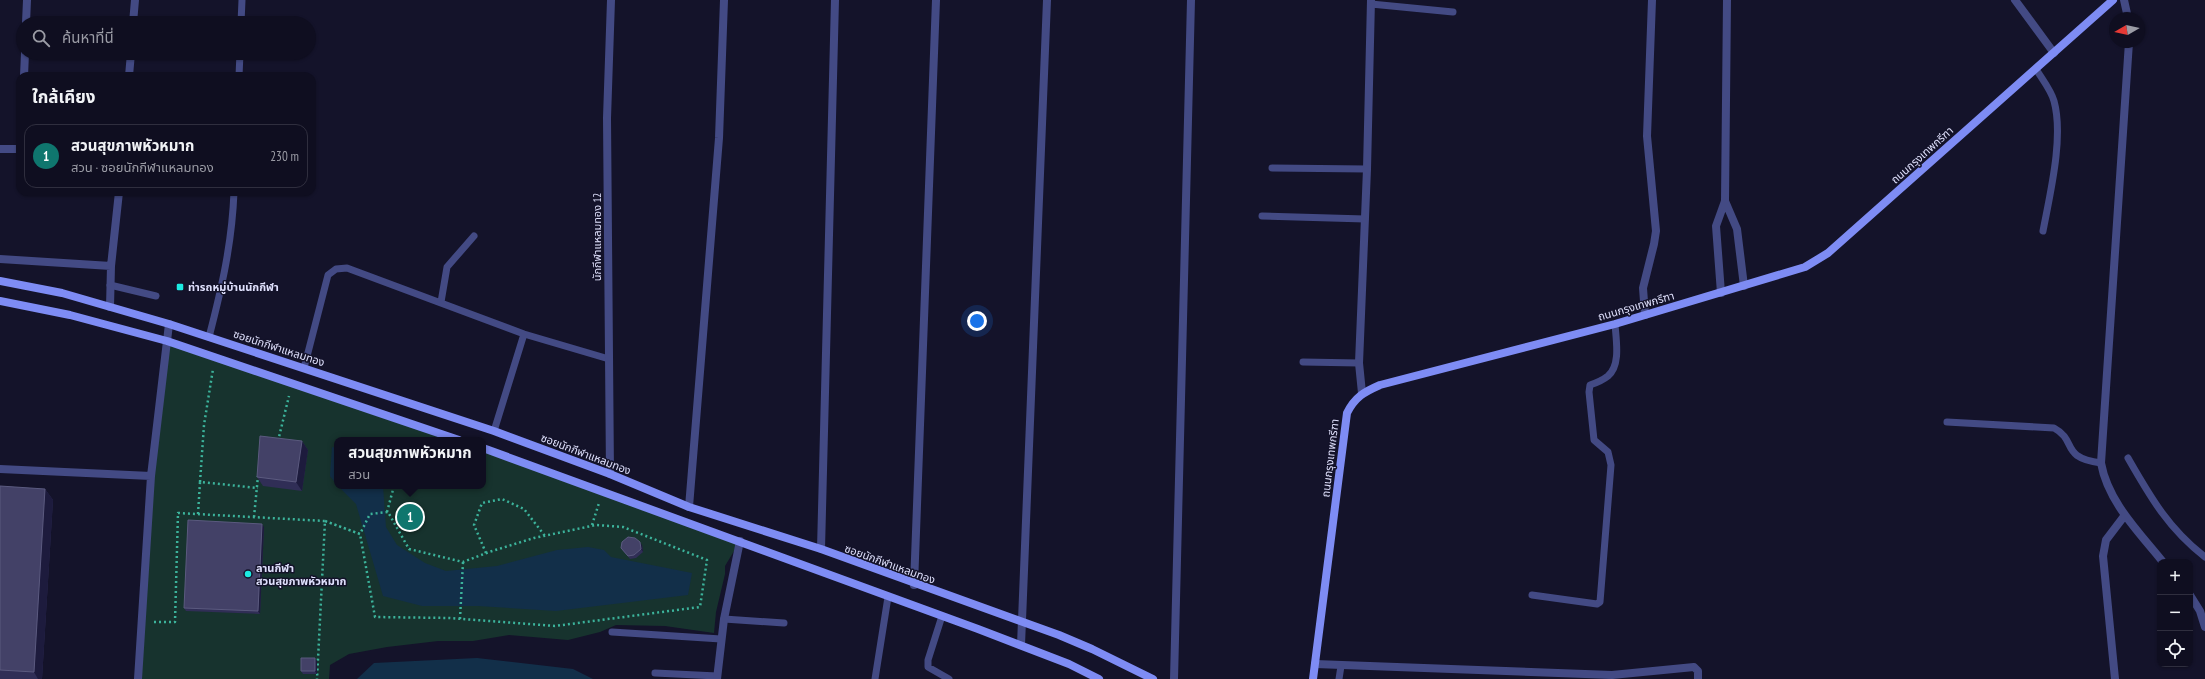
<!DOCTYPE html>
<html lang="th">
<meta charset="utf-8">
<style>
body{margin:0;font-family:"PT Sans Narrow","Noto Sans Thai",sans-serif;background:#181729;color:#f1f3f6}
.controls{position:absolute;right:12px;bottom:12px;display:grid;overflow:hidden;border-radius:8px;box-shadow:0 1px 3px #0004}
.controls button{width:36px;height:36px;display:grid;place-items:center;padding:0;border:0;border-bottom:1px solid #2f2e3e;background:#0f0e20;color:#f1f3f6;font:20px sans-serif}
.compass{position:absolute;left:2109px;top:12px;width:36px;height:36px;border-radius:50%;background:#0f0e20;box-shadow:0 1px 3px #0004;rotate:261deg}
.you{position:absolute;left:977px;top:321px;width:14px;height:14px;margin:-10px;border:3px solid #fff;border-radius:50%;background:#1a73e8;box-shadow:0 0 0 6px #1a73e833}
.badge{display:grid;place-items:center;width:26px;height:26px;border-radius:50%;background:#0f766e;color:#fff;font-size:13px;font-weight:700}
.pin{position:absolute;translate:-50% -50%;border:2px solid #fff;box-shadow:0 1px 4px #0006}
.popup{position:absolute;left:334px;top:437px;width:152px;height:52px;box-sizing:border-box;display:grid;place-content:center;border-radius:8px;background:#0f0e20;filter:drop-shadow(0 1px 3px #0005);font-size:13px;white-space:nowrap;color:#9b9ca5}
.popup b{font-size:15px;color:#f1f3f6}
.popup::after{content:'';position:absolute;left:50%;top:100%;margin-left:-8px;border:8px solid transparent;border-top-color:#0f0e20}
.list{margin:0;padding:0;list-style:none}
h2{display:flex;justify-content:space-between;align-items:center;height:52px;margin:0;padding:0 16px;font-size:17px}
h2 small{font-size:13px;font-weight:400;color:#9b9ca5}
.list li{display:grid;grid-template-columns:26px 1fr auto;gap:12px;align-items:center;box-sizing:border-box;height:64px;margin:0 8px 8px;padding:0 8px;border:1px solid #2f2e3e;border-radius:12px}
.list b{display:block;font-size:15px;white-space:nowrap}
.list p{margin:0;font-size:13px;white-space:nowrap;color:#9b9ca5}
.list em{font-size:13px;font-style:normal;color:#9b9ca5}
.icon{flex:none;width:22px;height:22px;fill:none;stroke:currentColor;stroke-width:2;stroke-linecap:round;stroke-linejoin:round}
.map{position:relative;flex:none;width:2205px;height:679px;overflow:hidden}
.search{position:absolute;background:#0f0e20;box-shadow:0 1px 3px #0004;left:16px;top:16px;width:300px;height:44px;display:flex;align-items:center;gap:10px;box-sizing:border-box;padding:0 14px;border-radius:22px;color:#9b9ca5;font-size:15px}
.panel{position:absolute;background:#0f0e20;box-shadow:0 1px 3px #0004;left:16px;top:72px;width:300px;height:124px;border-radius:12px}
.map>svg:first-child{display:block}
</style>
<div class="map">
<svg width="2205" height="679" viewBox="0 0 2205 679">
<rect width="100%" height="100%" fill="#14132a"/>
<path fill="#17332e" d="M 167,341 L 459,440 L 337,440 L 337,486 L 483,486 L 483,449 L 740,541 L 725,566 L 725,574 L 716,612 L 714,633 L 665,626 L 616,625 L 600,632 L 568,640 L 509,635 L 473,641 L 438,641 L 387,647 L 349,654 L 330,665 L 329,679 L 139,679 L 151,476 Z"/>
<path fill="#122f49" d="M 332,447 L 337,448 L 337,485 L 330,476 Z
M 338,486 L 383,486 L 386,527 L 397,545 L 425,563 L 446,571 L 497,566 L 557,550 L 588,547 L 604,550 L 611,557 L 692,573 L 688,595 L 556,611 L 478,606 L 422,606 L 383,596 L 356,504 Z
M 477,658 L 573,669 L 593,679 L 357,679 L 374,663 Z"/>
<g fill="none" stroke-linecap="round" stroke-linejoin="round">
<path stroke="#3cb39b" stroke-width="2.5" stroke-dasharray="2 3" stroke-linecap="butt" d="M 278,441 L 289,396
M 200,482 L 204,425 L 213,369
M 387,512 L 394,486
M 198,514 L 200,482 L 258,488
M 254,517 L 258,476
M 325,521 L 360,534 L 375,617 L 450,618 L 555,626 L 700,607 L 707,560 L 623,527 L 596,525 L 534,538 L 489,552 L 463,562 L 409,549 L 388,512 L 370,514 L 360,534 L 325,521
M 592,525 L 599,503
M 486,553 L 474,525 L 482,503 L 502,499 L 524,509 L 545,536
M 460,619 L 463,562
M 154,622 L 175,622 L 178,513 L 325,521 L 317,679"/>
<path stroke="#434a84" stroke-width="7" d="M 1371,4 L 1453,12
M 241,23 L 242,0
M 2036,69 C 2042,79 2051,90 2054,101 C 2064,137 2050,194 2043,231
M 239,76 L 240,53
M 1272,168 L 1367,169
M 1262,216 L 1365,219
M 110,285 L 156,296
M 441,302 L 447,267 L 474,236
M 209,337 C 222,287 232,243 234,192
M 1303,362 L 1359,363
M 304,368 L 328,275 L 336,269 L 347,268 L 524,334 L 609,359
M 1947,422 L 2054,428 C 2078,441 2059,457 2101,463
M 494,431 L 524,334
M 2128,458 C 2151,498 2168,528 2205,557
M 1532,595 L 1597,604 L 1600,602 L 1611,465 L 1608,452 L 1594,440 L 1589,392 L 1590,385 C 1596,383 1603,380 1608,376 C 1621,365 1616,340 1615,324
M 942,616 L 928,660 L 928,667 L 949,679
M 724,619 L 784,623
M 612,632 L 721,639
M 655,673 L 717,676
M 875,679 L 888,597
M 1339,679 L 1341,666"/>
<path stroke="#434a84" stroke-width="8" d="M 2015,0 L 2054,53
M 2124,0 L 2128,18
M 26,23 L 27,0
M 133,23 L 135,0
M 2129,42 L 2101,463 C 2108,502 2139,532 2163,562
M 24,76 L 25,53
M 129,76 L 131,53
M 0,149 L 20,149
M 1725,201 L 1737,229 L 1744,286
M 0,259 L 111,266
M 1721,293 L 1716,226 L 1725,201 L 1727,0
M 110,307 L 111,266 L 119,192
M 1645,315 L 1643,288 L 1654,244 L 1656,231 L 1647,136 L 1652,0
M 1362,393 L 1359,363 L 1367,169 L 1371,0
M 0,469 L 151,476
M 610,474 L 607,118 L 611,0
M 689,507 L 719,138 L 724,0
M 821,549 L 835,0
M 914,585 L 936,0
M 2190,595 L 2200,611 L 2205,627
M 1021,645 L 1047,0
M 1315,664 L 1612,675 L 1694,667 L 1698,671 L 1698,679
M 138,679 L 151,476 L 169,324
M 717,679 L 724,619 L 740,541
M 1174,679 L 1191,0
M 2115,679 L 2103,556 L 2106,540 L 2125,515"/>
<path stroke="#7e8cf4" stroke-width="8" d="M 0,281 L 62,293 L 169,324 L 494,431 L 610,474 L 689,507 L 821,549 L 1059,635 L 1092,649 L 1153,679
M 0,301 L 70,315 L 167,341 L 459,440
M 483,448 L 978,629 L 1069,664 L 1099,679
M 1313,679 L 1347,413 C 1355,397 1364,392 1380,385 L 1615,324 L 1805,267 L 1828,253 L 2113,0"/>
</g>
<path fill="#302e56" d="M 302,441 L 308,450 L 302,491 L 263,486 L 257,477 Z
M 0,486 L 45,489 L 53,500 L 42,679 L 0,679 Z
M 264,527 L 260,614 L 186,611 L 184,608 Z
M 642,545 L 643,552 L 636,558 L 630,559 L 621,548 Z
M 317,661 L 317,674 L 303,674 L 301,671 Z"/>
<path fill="#1d1b3d" d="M 302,441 L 308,450 L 302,491 L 296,482 Z
M 45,489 L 53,500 L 42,679 L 38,679 L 34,672 Z
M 262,524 L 264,527 L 260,614 L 258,611 Z
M 640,542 L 642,545 L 643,552 L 641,549 Z
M 315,658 L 317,661 L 317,674 L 315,671 Z"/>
<path fill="#434167" stroke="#5b5a7f" d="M 260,436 L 302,441 L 296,482 L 257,477 Z
M 0,486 L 45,489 L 34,672 L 0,670 Z
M 188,520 L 262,524 L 258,611 L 184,608 Z
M 628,537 L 635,538 L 640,542 L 641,549 L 634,555 L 628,556 L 621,548 L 622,542 Z
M 301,658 L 315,658 L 315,671 L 301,671 Z"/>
<g fill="#1cebe2" stroke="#14132a" stroke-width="1.5">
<rect x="176" y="283" width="8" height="8" rx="2"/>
<circle cx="248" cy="574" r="4"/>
</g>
<g text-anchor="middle" stroke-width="3" stroke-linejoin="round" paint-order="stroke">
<g font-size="11" fill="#dfe0fc" stroke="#14132a">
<text transform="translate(1922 155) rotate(-42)" y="4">ถนนกรุงเทพกรีฑา</text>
<text transform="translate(597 237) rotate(-90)" y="4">นักกีฬาแหลมทอง 12</text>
<text transform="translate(1636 306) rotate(-16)" y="4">ถนนกรุงเทพกรีฑา</text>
<text transform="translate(279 348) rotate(18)" y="4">ซอยนักกีฬาแหลมทอง</text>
<text transform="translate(586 454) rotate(21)" y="4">ซอยนักกีฬาแหลมทอง</text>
<text transform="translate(1330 458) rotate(-83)" y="4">ถนนกรุงเทพกรีฑา</text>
<text transform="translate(890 564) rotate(20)" y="4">ซอยนักกีฬาแหลมทอง</text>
</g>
<g font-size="11" font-weight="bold" fill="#dfe0fc" stroke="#14132a" text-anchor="start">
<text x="188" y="291">ท่ารถหมู่บ้านนักกีฬา</text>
<text x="256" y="572">ลานกีฬา<tspan x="256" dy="13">สวนสุขภาพหัวหมาก</tspan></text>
</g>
</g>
</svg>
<div class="controls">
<button>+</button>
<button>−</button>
<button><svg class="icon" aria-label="locate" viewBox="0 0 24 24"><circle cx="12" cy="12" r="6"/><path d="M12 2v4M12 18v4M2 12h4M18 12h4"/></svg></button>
</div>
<svg class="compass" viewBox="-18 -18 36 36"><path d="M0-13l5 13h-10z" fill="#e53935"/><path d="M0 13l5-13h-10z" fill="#9b9ca5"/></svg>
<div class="you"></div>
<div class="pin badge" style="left:410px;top:517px">1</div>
<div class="popup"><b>สวนสุขภาพหัวหมาก</b>สวน</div>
<div class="search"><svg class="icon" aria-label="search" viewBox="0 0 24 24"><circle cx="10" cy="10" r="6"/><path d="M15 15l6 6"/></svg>ค้นหาที่นี่</div>
<section class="panel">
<h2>ใกล้เคียง<small></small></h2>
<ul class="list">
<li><span class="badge">1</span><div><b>สวนสุขภาพหัวหมาก</b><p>สวน · ซอยนักกีฬาแหลมทอง</p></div><em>230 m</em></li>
</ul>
</section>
</div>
